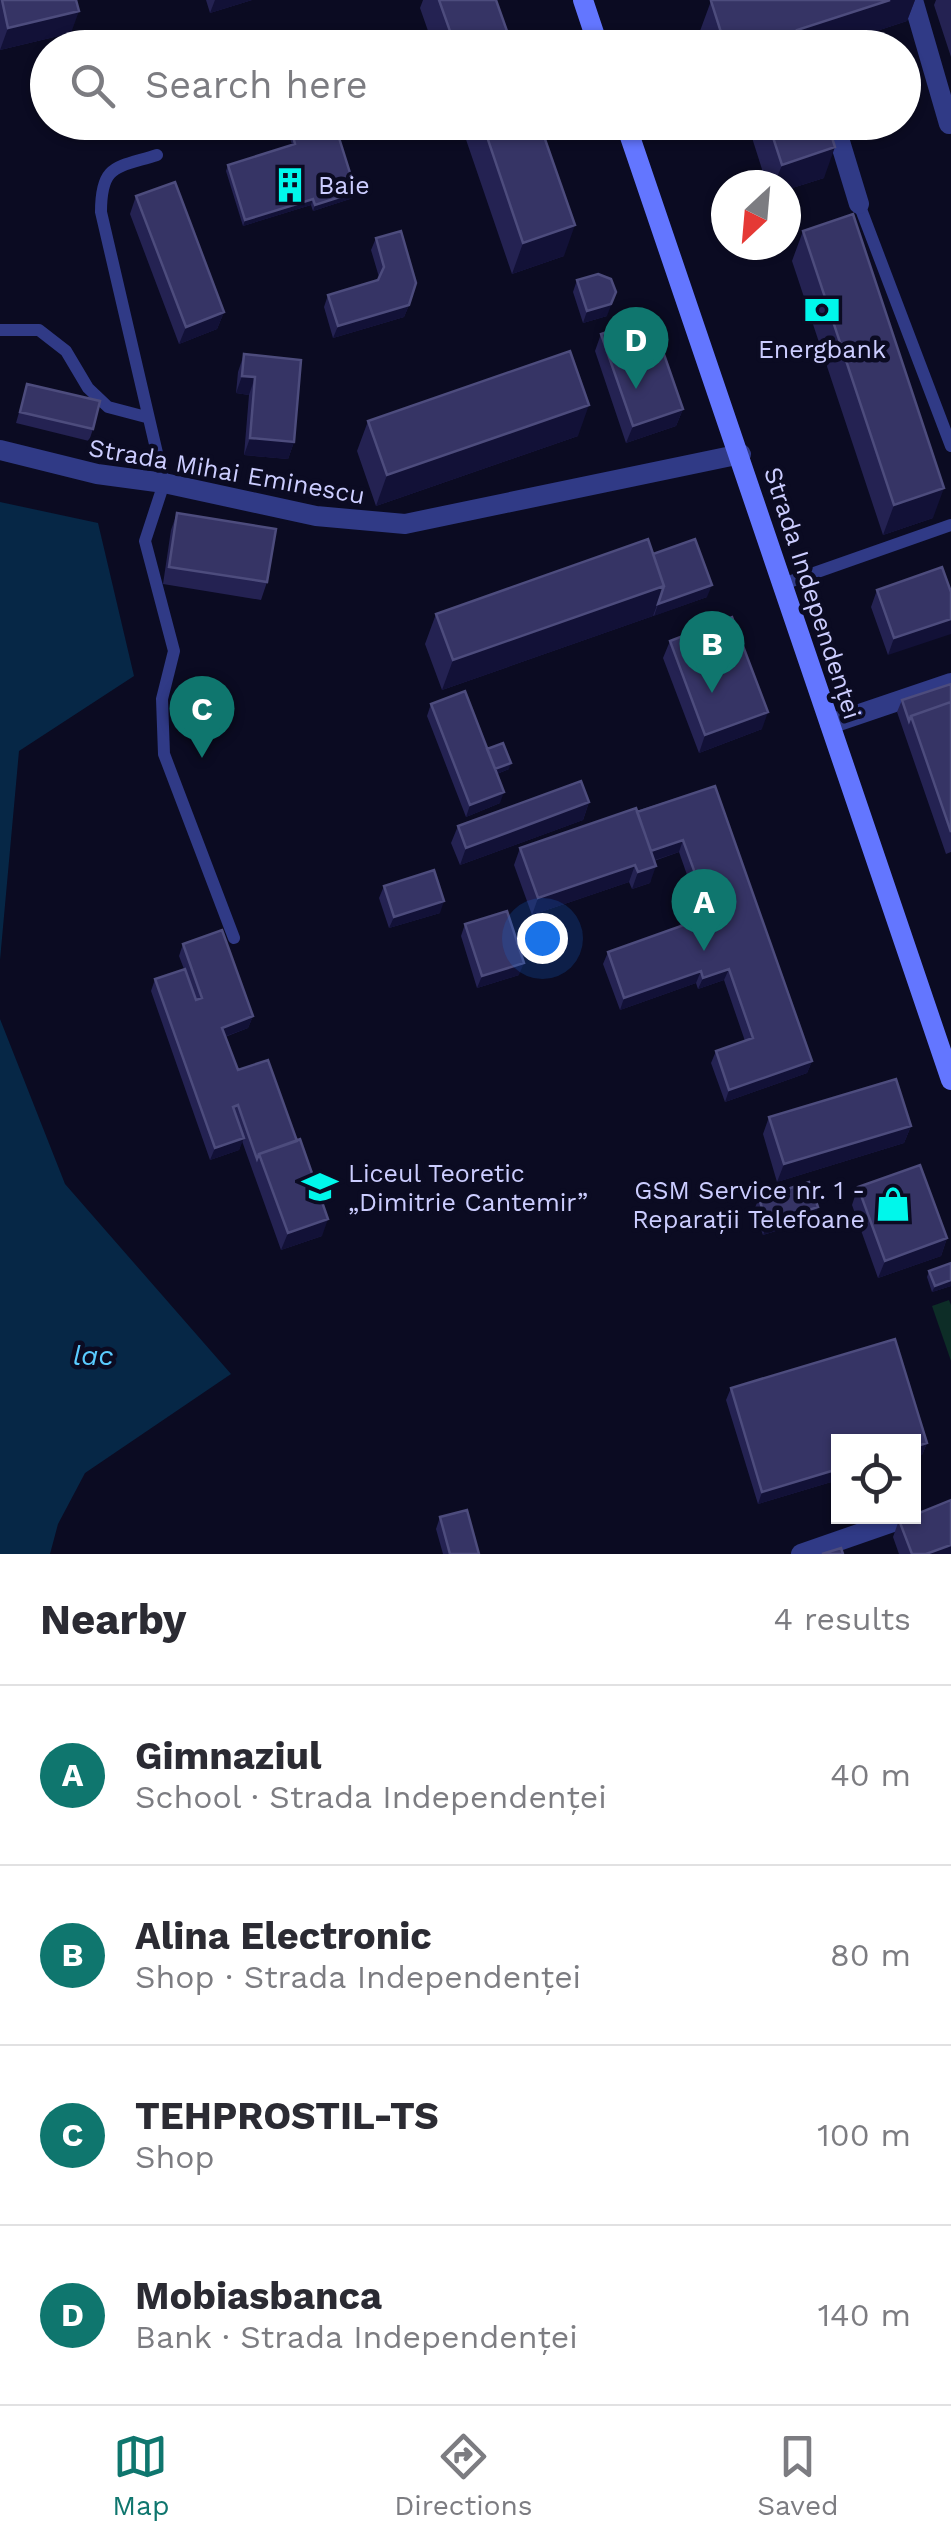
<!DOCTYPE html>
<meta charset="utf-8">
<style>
body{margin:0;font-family:"Work Sans",sans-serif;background:#f7f7f7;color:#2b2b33}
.controls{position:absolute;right:30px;bottom:30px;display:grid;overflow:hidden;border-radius:0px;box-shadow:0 2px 8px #0004}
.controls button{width:90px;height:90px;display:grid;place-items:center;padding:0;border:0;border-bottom:2px solid #e1e1e2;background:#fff;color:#2b2b33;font:50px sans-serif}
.compass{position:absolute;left:711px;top:170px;width:90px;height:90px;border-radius:50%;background:#fff;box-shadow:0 2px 8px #0004;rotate:206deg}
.you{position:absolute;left:542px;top:938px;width:35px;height:35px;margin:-25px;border:8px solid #fff;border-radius:50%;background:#1a73e8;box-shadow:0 0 0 15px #1a73e833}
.badge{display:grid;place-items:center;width:65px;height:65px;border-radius:50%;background:#0f766e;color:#fff;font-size:32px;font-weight:700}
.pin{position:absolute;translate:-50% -82px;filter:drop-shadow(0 2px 5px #0008)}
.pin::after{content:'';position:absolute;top:52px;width:35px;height:30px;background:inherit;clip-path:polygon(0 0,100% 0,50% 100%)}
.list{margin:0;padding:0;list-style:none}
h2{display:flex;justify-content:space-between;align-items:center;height:130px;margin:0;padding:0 40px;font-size:42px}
h2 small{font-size:32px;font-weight:400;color:#7c7c81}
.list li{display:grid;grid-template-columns:65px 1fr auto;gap:30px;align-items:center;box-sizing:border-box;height:180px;padding:0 40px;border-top:2px solid #e1e1e2}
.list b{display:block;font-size:38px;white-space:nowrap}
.list p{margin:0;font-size:32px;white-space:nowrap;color:#7c7c81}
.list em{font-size:32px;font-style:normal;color:#7c7c81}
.icon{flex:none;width:55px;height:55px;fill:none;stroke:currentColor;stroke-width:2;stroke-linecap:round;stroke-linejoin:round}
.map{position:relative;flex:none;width:951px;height:1554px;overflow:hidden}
.search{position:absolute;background:#fff;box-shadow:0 2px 8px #0004;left:30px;right:30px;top:30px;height:110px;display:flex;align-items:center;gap:25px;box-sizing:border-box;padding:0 35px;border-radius:55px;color:#7c7c81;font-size:38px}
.sheet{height:850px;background:#fff}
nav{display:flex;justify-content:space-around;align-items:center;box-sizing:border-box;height:140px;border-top:2px solid #e1e1e2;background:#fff;font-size:28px;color:#7c7c81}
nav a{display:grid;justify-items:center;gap:5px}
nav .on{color:#0f766e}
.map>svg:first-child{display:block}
</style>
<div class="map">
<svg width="951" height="1554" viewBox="0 0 951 1554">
<rect width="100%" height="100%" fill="#0b0b22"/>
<path fill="#0d2d27" d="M 949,1300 L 951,1305 L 951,1361 L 932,1306 Z"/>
<path fill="#062746" d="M 0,502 L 98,523 L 134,676 L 19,751 L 0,960 Z
M 0,1019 L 65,1184 L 231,1374 L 85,1473 L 58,1524 L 50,1554 L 0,1554 Z"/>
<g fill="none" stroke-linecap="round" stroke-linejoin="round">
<path stroke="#303a86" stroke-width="12" d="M 157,155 C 116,168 101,164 101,212 L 164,483 L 145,541 L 174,651 L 162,699 L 164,754 L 234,938
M 859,204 L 951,446
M 0,330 L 39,330 L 66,351 L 88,388 L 108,407 L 146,417
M 783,584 L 951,525"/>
<path stroke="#303a86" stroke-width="20" d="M 913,0 L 949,124
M 834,122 L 859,204
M 801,1554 L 910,1516"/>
<path stroke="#303a86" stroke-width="20" d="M 0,450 L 97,474 L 164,483 L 316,516 L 405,524 L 741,454
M 830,724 L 951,683"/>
<path stroke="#6376ff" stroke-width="20" d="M 583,0 L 599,48
M 625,122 L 951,1080"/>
</g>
<path fill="#242252" d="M 0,0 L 76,0 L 71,33 L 0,50 Z
M 206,0 L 252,0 L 210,13 Z
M 423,0 L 496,0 L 513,48 L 434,48 L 420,8 Z
M 713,0 L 915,0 L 907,21 L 825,48 L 705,48 L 700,31 L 711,1 Z
M 936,0 L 951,0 L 951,57 L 934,5 Z
M 460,122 L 539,122 L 564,256 L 512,274 Z
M 747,122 L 827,122 L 824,178 L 786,190 L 786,185 L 767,185 Z
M 292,132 L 356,192 L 353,198 L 313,211 L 311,205 L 243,226 L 226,171 L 228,165 L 292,145 L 290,138 Z
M 136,196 L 224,312 L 217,329 L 179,344 L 130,214 Z
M 803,231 L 933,518 L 883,535 L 792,261 Z
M 376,238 L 409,305 L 404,317 L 333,338 L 324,307 L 328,295 L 378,280 L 379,277 L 371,250 Z
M 577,280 L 607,316 L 583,323 L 573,292 Z
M 601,334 L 683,409 L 676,426 L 626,443 L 595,351 Z
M 244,354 L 294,442 L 288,459 L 244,455 L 249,395 L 236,393 L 238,372 Z
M 27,384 L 93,429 L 89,441 L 16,423 Z
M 368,421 L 578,436 L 376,506 L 357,451 Z
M 177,513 L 267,582 L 261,600 L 163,584 L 171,530 Z
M 653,554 L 707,597 L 442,690 L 425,644 L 436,614 Z
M 877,590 L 951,592 L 888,655 L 871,607 Z
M 670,641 L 762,729 L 699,753 L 663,658 Z
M 951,684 L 951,852 L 946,854 L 897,712 L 902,700 Z
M 431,704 L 487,749 L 509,769 L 497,774 L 500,803 L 466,817 L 427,716 Z
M 715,786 L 812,1061 L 807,1073 L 725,1102 L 711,1063 L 716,1051 L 745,1041 L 724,980 L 698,989 L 696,983 L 620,1010 L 603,964 L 608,952 L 679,927 L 682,918 L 700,912 L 679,852 L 654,861 L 650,883 L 632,889 L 629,882 L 532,915 L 514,865 L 520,848 Z
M 589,802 L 583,820 L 460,865 L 451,843 L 458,826 Z
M 384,886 L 440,913 L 389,928 L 379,898 Z
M 465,924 L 519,975 L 477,988 L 461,936 Z
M 183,944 L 253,1016 L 248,1028 L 225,1037 L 238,1070 L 322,1236 L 281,1250 L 242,1141 L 239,1150 L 210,1160 L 151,991 L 155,979 L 184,969 L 179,956 Z
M 769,1117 L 911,1126 L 904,1143 L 777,1182 L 763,1134 Z
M 858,1187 L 947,1238 L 941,1256 L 878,1278 L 852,1205 Z
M 759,1198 L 814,1219 L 763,1235 L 754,1210 Z
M 951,1263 L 951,1286 L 932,1292 L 927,1277 L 929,1271 Z
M 731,1388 L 927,1443 L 922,1455 L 838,1442 L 838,1480 L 758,1504 L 726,1400 Z
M 440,1517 L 479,1554 L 443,1554 L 436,1529 Z
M 899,1520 L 951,1554 L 899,1554 L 893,1537 Z"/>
<path fill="#121137" d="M 215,0 L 252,0 L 210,13 Z
M 890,0 L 915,0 L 907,21 L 825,48 L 790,48 L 797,30 Z
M 79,11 L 71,33 L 0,50 L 8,28 Z
M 835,147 L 824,178 L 786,190 L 786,185 L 774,185 L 782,165 Z
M 356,192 L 353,198 L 313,211 L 315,205 Z
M 313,199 L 311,205 L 243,226 L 245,220 Z
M 575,225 L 564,256 L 512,274 L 523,243 Z
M 616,292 L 607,316 L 583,323 L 587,311 Z
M 409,305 L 404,317 L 333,338 L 338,326 Z
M 224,312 L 217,329 L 179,344 L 186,327 Z
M 242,376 L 255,377 L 249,395 L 236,393 Z
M 589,405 L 578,436 L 376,506 L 387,475 Z
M 683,409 L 676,426 L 626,443 L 633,426 Z
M 250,438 L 294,442 L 288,459 L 244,455 Z
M 944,488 L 933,518 L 883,535 L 894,505 Z
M 712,585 L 707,597 L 654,616 L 658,604 Z
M 664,586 L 653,616 L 442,690 L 453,660 Z
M 951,619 L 951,634 L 888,655 L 894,638 Z
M 768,712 L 762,729 L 699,753 L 705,735 Z
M 511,763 L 509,769 L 489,777 L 491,771 Z
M 504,792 L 500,803 L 466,817 L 470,805 Z
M 589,802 L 583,820 L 460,865 L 466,848 Z
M 683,840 L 679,852 L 643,864 L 648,853 Z
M 635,865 L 629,882 L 532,915 L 538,898 Z
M 656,866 L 650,883 L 632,889 L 638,872 Z
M 444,901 L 440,913 L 389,928 L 394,917 Z
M 524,963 L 519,975 L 477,988 L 482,976 Z
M 729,969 L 724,980 L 698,989 L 703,978 Z
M 701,971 L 696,983 L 620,1010 L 624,998 Z
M 253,1016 L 248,1028 L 218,1039 L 222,1028 Z
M 812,1061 L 807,1073 L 725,1102 L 729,1090 Z
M 911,1126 L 904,1143 L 777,1182 L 784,1164 Z
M 244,1138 L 239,1150 L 210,1160 L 215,1148 Z
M 818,1207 L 814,1219 L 763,1235 L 767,1224 Z
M 328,1219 L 322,1236 L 281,1250 L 288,1233 Z
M 947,1238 L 941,1256 L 878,1278 L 885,1261 Z
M 951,1280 L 951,1286 L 932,1292 L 935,1286 Z
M 927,1443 L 922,1455 L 914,1457 L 914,1447 Z
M 838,1469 L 838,1480 L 758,1504 L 762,1492 Z
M 951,1545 L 951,1554 L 926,1554 Z"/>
<path fill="#363465" stroke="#4d4c7d" stroke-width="2.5" d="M 2,0 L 76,0 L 79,11 L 8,28 Z
M 439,0 L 496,0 L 513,48 L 456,48 Z
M 713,0 L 890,0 L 797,30 L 802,48 L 726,48 L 711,1 Z
M 320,122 L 334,122 L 356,192 L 315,205 L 313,199 L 245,220 L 228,165 L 295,144 L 292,132 Z
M 482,122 L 539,122 L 575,225 L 523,243 Z
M 768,122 L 827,122 L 835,147 L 782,165 Z
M 175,182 L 224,312 L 186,327 L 136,196 Z
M 853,214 L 944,488 L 894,505 L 803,231 Z
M 401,231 L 416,283 L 409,305 L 338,326 L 328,295 L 378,280 L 384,267 L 376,238 Z
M 598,274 L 611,279 L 616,292 L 611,304 L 587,311 L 577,280 Z
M 651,317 L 683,409 L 633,426 L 601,334 Z
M 570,351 L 589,405 L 387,475 L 368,421 Z
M 244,354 L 301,360 L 294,442 L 250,438 L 255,377 L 242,376 Z
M 27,384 L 100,401 L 93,429 L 20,412 Z
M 177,513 L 276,529 L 267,582 L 169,567 Z
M 648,539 L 664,586 L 453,660 L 436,614 Z
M 695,539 L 712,585 L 658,604 L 664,586 L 653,554 Z
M 942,567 L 951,592 L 951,619 L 894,638 L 877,590 Z
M 732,617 L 768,712 L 705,735 L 670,641 Z
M 951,684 L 951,702 L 911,716 L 909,721 L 902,700 Z
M 465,691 L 504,792 L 470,805 L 431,704 Z
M 951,702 L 951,832 L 911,716 Z
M 503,743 L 511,763 L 495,769 L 487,749 Z
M 581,781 L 589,802 L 466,848 L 458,826 Z
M 715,786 L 812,1061 L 729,1090 L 716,1051 L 753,1038 L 729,969 L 703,978 L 701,971 L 624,998 L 608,952 L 684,925 L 682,918 L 708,909 L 683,840 L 651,851 L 637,812 Z
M 636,808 L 656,866 L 638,872 L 635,865 L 538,898 L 520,848 Z
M 434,870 L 444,901 L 394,917 L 384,886 Z
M 507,911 L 524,963 L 482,976 L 465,924 Z
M 222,930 L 253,1016 L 222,1028 L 238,1070 L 268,1060 L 297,1141 L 259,1154 L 257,1159 L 238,1105 L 233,1107 L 244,1138 L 215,1148 L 155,979 L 185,969 L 196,1000 L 202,998 L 183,944 Z
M 896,1079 L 911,1126 L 784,1164 L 769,1117 Z
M 300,1139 L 328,1219 L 288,1233 L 259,1154 Z
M 920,1165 L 947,1238 L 885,1261 L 858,1187 Z
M 809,1182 L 818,1207 L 767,1224 L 759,1198 Z
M 951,1263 L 951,1280 L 935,1286 L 929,1271 Z
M 895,1339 L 927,1443 L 914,1447 L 914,1442 L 838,1442 L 838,1469 L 762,1492 L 731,1388 Z
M 951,1500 L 951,1545 L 926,1554 L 912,1554 L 899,1520 L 914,1516 L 914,1515 Z
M 467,1510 L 479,1554 L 450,1554 L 440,1517 Z
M 841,1548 L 843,1554 L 822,1554 Z"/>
<defs>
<symbol id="building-bare" viewBox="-9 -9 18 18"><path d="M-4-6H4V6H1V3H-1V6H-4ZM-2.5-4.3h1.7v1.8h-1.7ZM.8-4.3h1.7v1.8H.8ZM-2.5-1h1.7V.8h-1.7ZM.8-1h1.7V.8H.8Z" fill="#00f7eb" stroke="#0b0b22" stroke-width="2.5" paint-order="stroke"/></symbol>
<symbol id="bank-bare" viewBox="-9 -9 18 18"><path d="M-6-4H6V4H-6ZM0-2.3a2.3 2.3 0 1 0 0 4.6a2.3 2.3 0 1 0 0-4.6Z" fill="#00f7eb" stroke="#0b0b22" stroke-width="2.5" paint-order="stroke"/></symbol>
<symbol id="school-bare" viewBox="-9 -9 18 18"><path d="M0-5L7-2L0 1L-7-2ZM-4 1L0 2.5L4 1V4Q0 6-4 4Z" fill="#00f7eb" stroke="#0b0b22" stroke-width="2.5" paint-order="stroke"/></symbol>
<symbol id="shop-bare" viewBox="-9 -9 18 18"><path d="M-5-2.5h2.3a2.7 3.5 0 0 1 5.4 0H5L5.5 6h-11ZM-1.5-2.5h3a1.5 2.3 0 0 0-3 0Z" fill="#00f7eb" stroke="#0b0b22" stroke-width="2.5" paint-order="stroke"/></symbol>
</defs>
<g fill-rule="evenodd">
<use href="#building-bare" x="265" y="160" width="50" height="50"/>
<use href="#bank-bare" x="797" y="285" width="50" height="50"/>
<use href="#school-bare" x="295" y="1162" width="50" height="50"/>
<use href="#shop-bare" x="868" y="1179" width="50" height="50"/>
</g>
<g text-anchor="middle" stroke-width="9" stroke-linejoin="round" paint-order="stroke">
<g font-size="25" fill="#cccdff" stroke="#0b0b22" text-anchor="start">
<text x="318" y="194">Baie</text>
<text x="822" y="358" text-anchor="middle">Energbank</text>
<text x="348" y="1182">Liceul Teoretic<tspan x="348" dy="29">„Dimitrie Cantemir”</tspan></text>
<text x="865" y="1199" text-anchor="end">GSM Service nr. 1 -<tspan x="865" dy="29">Reparații Telefoane</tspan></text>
</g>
<g font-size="25" fill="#cccdff" stroke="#0b0b22">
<text transform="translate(227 471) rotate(10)" y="9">Strada Mihai Eminescu</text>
<text transform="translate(813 593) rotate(72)" y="9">Strada Independenței</text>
</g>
<g font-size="28" font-style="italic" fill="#5acbff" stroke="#0b0b22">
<text x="93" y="1365">lac</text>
</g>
</g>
</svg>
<div class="controls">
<button><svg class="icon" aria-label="locate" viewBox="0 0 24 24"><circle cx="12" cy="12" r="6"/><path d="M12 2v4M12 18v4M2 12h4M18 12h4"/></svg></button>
</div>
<svg class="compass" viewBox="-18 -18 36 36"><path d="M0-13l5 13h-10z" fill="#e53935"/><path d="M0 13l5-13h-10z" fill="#7c7c81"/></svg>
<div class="you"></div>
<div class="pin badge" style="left:704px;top:951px">A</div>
<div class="pin badge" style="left:712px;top:693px">B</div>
<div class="pin badge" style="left:202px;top:758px">C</div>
<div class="pin badge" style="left:636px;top:389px">D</div>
<div class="search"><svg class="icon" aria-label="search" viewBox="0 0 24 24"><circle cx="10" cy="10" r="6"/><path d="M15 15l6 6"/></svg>Search here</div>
</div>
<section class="sheet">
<h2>Nearby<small>4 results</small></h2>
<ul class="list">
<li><span class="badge">A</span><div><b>Gimnaziul</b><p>School · Strada Independenței</p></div><em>40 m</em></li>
<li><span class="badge">B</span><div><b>Alina Electronic</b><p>Shop · Strada Independenței</p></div><em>80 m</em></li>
<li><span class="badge">C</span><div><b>TEHPROSTIL-TS</b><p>Shop</p></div><em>100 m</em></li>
<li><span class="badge">D</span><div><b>Mobiasbanca</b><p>Bank · Strada Independenței</p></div><em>140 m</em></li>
</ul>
</section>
<nav>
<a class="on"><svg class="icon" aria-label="map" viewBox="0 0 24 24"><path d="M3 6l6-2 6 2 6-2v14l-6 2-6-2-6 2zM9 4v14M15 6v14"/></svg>Map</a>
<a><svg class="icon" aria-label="directions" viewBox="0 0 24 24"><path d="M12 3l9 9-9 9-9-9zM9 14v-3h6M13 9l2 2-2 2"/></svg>Directions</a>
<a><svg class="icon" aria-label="saved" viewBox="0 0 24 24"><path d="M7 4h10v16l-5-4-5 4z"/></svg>Saved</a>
</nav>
